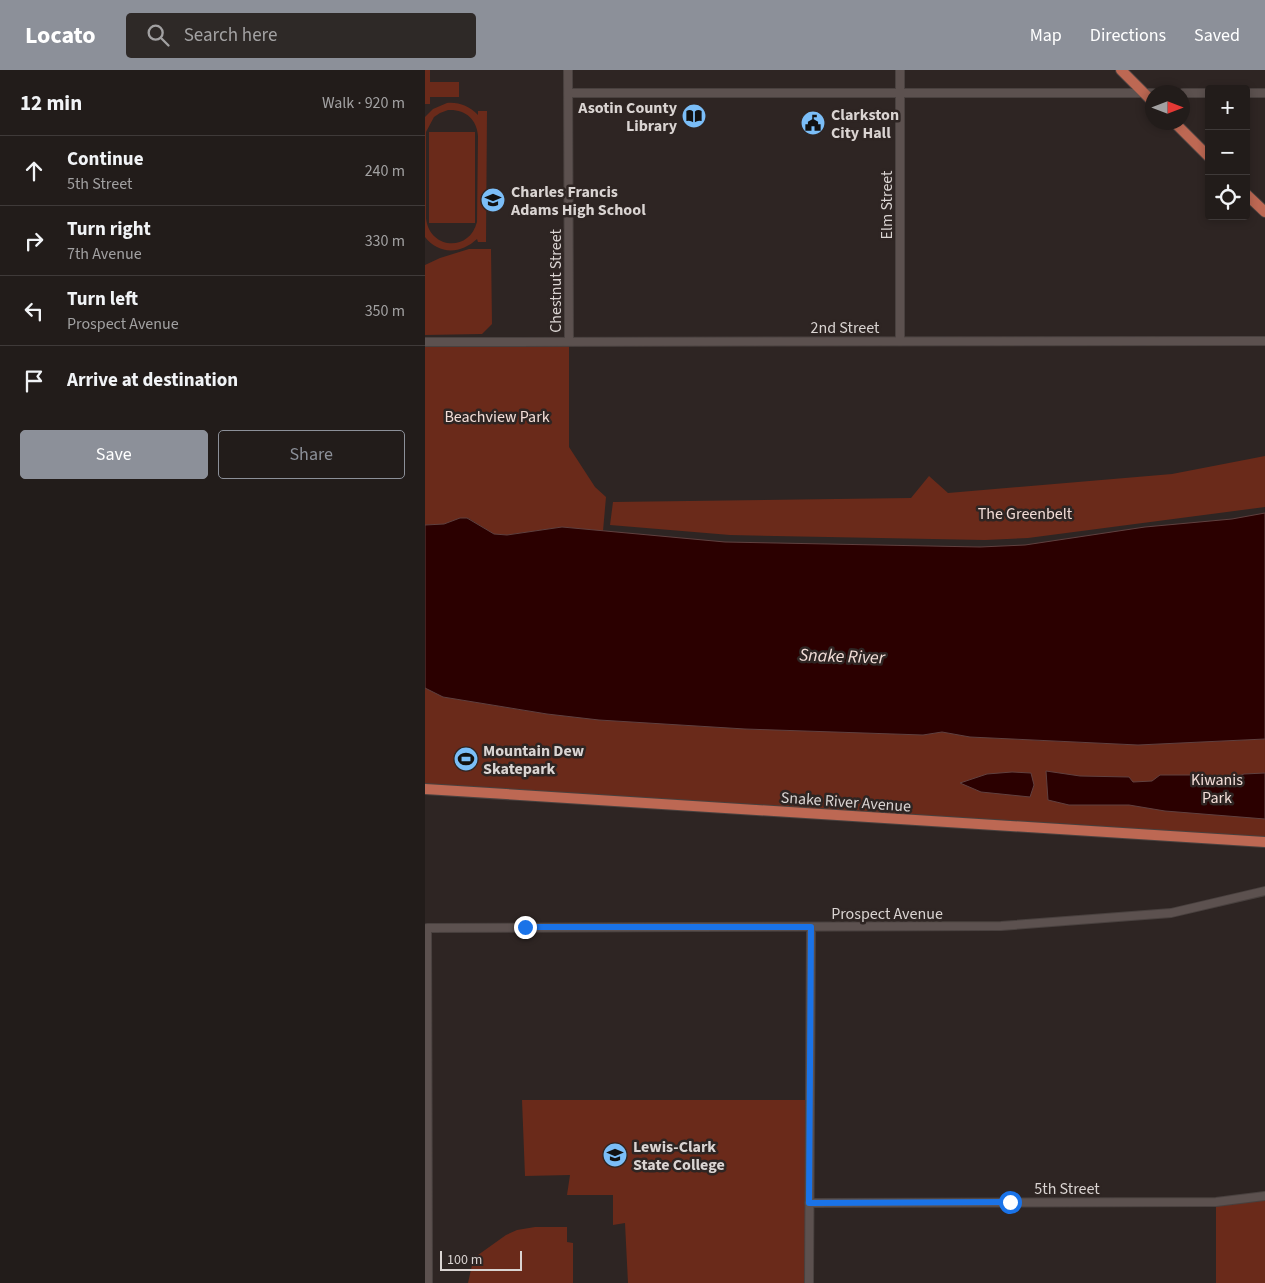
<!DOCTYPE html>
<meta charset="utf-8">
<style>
body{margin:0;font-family:"Source Sans 3",sans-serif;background:#2e2927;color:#f1f3f6}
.controls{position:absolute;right:15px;top:15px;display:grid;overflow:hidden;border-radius:5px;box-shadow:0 2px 8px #0003}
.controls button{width:45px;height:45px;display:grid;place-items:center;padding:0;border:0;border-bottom:1px solid #3f3a39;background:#221c1a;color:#f1f3f6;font:25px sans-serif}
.compass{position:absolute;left:720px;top:15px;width:45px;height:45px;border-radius:50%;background:#221c1a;box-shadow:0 2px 8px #0003;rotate:90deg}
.scale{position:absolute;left:15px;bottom:12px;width:82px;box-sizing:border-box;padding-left:5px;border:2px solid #dad4d2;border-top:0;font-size:14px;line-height:18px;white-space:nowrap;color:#dad4d2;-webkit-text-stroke:4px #2e2523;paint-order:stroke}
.stop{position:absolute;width:15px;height:15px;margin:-11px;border:4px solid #1a73e8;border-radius:50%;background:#fff}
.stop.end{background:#1a73e8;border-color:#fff;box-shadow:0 1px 5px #0008}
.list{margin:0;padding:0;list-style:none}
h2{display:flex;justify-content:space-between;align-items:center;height:65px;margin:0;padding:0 20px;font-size:21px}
h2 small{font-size:16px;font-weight:400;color:#a2a1a2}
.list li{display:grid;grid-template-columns:32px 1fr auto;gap:15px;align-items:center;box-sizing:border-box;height:70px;padding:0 20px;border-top:1px solid #3f3a39}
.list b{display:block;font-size:19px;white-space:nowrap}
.list p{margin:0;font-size:16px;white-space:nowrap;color:#a2a1a2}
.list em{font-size:16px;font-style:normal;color:#a2a1a2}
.actions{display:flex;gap:10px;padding:15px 20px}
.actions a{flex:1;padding:11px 0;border:1px solid #8c9099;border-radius:5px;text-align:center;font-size:18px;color:#8c9099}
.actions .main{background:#8c9099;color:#fff}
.icon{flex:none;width:28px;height:28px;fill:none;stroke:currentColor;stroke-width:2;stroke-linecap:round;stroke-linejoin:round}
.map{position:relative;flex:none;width:840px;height:1213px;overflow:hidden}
header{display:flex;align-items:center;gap:30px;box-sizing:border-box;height:70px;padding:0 25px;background:#8c9099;color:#fff}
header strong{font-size:24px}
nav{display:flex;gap:28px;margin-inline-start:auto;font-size:18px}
.search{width:350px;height:45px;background:#2e2927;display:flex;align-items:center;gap:12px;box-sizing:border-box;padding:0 18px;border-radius:5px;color:#a2a1a2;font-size:19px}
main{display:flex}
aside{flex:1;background:#221c1a}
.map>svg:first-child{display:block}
</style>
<header>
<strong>Locato</strong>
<div class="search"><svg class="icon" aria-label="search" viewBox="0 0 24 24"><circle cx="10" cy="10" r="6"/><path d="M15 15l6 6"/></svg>Search here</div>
<nav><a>Map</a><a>Directions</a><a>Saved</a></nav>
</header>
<main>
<aside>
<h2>12 min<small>Walk · 920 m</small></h2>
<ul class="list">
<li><svg class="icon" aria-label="ahead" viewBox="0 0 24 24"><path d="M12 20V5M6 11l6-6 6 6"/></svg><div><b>Continue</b><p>5th Street</p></div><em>240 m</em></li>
<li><svg class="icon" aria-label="right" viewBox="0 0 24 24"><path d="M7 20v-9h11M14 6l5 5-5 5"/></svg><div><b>Turn right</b><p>7th Avenue</p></div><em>330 m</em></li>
<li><svg class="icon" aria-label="left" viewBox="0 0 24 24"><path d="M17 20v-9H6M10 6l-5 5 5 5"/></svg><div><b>Turn left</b><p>Prospect Avenue</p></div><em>350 m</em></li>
<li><svg class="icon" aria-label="arrive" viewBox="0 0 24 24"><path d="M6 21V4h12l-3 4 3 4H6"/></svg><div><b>Arrive at destination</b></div></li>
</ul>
<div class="actions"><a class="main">Save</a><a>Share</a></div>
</aside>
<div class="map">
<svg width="840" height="1213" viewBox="0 0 840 1213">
<rect width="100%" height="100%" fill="#2e2523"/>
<path fill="#6a2a1a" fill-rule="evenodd" d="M 0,0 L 5,0 L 5,12 L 34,12 L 34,27 L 5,27 L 5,34 L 0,34 Z
M 22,33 C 34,32 44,36 53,45 L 53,41 L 62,41 L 61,172 L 53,172 L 52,169 C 36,184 14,185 0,167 L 0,47 L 8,39 ZM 23,40 C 40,39 52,49 53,66 L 52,152 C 44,183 4,179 1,148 L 1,62 L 9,47 L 15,43 Z
M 4,62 L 50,62 L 50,153 L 4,153 Z
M 44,179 L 66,179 L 67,254 L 57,264 L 0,265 L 0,195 L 15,188 Z
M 0,272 L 144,272 L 144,377 L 170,417 L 181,427 L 178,461 L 137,457 L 82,465 L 69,464 L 43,448 L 35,448 L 19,454 L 0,455 Z
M 840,386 L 840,437 L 603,468 L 560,470 L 305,465 L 185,455 L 188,432 L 486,428 L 504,406 L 523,423 L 747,404 Z
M 0,618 L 18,627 L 122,644 L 174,650 L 320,659 L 498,665 L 517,662 L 545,667 L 713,675 L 840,669 L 840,769 L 675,756 L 108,721 L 0,719 Z
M 97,1030 L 385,1030 L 384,1213 L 203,1213 L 200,1153 L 188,1155 L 188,1125 L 142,1125 L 145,1105 L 100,1106 Z
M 840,1126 L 840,1213 L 791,1213 L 791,1132 Z
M 110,1157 L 142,1157 L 142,1172 L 148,1173 L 148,1213 L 43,1213 L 47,1195 L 53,1185 L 81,1165 L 92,1160 Z"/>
<path fill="#2b0000" stroke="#60403f" d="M 840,443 L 840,669 L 713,675 L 545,667 L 517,662 L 498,665 L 320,659 L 174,650 L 122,644 L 18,627 L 0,618 L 0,455 L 19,454 L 35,448 L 42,448 L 69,464 L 82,465 L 137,457 L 300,472 L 555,477 L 600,475 L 720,457 L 807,449 Z
M 621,701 L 655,706 L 704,707 L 708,712 L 727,711 L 735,705 L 778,705 L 801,711 L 819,704 L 840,703 L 840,749 L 740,741 L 704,735 L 644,735 L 623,730 Z
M 587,702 L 606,703 L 609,715 L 605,727 L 556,722 L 535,713 L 562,704 Z"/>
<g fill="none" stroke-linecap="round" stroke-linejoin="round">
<defs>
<path id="minor" d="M 143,0 L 144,272
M 475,0 L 475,271
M 143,23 L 728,23
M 758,23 L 784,23
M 821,23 L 840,23
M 0,272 L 840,271
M 384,1133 L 791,1132 L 840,1126
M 3,1213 L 2,858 L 576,856 L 746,843 L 840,821
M 384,1213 L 386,857"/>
<path id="major" d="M 696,0 L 728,32
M 749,52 L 784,87
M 821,124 L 840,142
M 0,719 L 840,772"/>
</defs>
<use href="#minor" stroke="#49413f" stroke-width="10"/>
<use href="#major" stroke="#49413f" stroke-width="12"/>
<use href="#minor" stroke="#5c514f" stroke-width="8"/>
<use href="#major" stroke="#bd6853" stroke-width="10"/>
</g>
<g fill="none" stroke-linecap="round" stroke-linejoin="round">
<path stroke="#1a73e8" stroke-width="6" d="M 100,857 L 386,857 L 384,1133 L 585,1132"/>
</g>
<defs>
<symbol id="library-disc" viewBox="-11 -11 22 22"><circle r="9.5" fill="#7bbef8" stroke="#2e2523"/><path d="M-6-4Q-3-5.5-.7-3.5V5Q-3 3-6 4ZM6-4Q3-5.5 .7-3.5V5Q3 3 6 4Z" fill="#111"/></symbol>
<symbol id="civic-disc" viewBox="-11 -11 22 22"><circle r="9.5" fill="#7bbef8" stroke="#2e2523"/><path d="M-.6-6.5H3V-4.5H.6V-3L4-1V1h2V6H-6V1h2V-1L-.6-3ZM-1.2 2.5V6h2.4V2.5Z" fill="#111"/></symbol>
<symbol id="school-disc" viewBox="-11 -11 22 22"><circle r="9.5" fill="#7bbef8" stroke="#2e2523"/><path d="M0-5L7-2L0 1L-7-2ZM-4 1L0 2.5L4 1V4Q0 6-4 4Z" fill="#111"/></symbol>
<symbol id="stadium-disc" viewBox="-11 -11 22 22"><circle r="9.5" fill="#7bbef8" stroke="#2e2523"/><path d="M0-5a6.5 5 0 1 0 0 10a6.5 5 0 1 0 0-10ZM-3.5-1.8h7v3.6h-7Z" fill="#111"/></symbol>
<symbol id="university-disc" viewBox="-11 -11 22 22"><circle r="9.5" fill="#7bbef8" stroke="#2e2523"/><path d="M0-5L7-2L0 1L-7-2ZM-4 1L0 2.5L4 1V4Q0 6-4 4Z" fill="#111"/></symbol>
</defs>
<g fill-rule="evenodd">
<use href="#library-disc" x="255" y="32" width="28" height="28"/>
<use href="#civic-disc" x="374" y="39" width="28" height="28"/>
<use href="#school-disc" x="54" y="116" width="28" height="28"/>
<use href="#stadium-disc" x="27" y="675" width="28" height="28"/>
<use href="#university-disc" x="176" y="1071" width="28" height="28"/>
</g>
<g text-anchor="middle" stroke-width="5" stroke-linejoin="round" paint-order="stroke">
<g font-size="16" font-weight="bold" fill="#dad4d2" stroke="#2e2523" text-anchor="start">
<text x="252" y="43" text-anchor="end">Asotin County<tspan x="252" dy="18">Library</tspan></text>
<text x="406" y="50">Clarkston<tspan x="406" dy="18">City Hall</tspan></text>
<text x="86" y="127">Charles Francis<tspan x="86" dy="18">Adams High School</tspan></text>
<text x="58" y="686">Mountain Dew<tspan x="58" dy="18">Skatepark</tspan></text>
<text x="208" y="1082">Lewis-Clark<tspan x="208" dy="18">State College</tspan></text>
</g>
<g font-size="16" fill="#dad4d2" stroke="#2e2523">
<text transform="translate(461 135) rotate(-90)" y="6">Elm Street</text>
<text transform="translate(130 211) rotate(-90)" y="6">Chestnut Street</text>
<text x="420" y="263">2nd Street</text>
<text transform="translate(421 731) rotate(4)" y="6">Snake River Avenue</text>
<text x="462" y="849">Prospect Avenue</text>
<text x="642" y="1124">5th Street</text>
</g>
<g font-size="16" fill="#f2ddd7" stroke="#2e2523">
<text x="72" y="352">Beachview Park</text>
<text x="600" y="449">The Greenbelt</text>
<text x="792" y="715">Kiwanis<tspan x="792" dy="18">Park</tspan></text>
</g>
<g font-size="18" font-style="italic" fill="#f4dfd9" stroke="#2e2523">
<text transform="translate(417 586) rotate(2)" y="6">Snake River</text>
</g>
</g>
</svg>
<div class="controls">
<button>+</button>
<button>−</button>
<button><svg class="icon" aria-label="locate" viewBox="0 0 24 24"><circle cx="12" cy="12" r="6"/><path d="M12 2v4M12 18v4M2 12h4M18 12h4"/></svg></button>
</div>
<svg class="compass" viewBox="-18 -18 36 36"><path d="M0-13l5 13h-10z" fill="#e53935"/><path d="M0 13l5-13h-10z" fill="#a2a1a2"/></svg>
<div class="scale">100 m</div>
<div class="stop" style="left:585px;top:1132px"></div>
<div class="stop end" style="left:100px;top:857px"></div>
</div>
</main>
